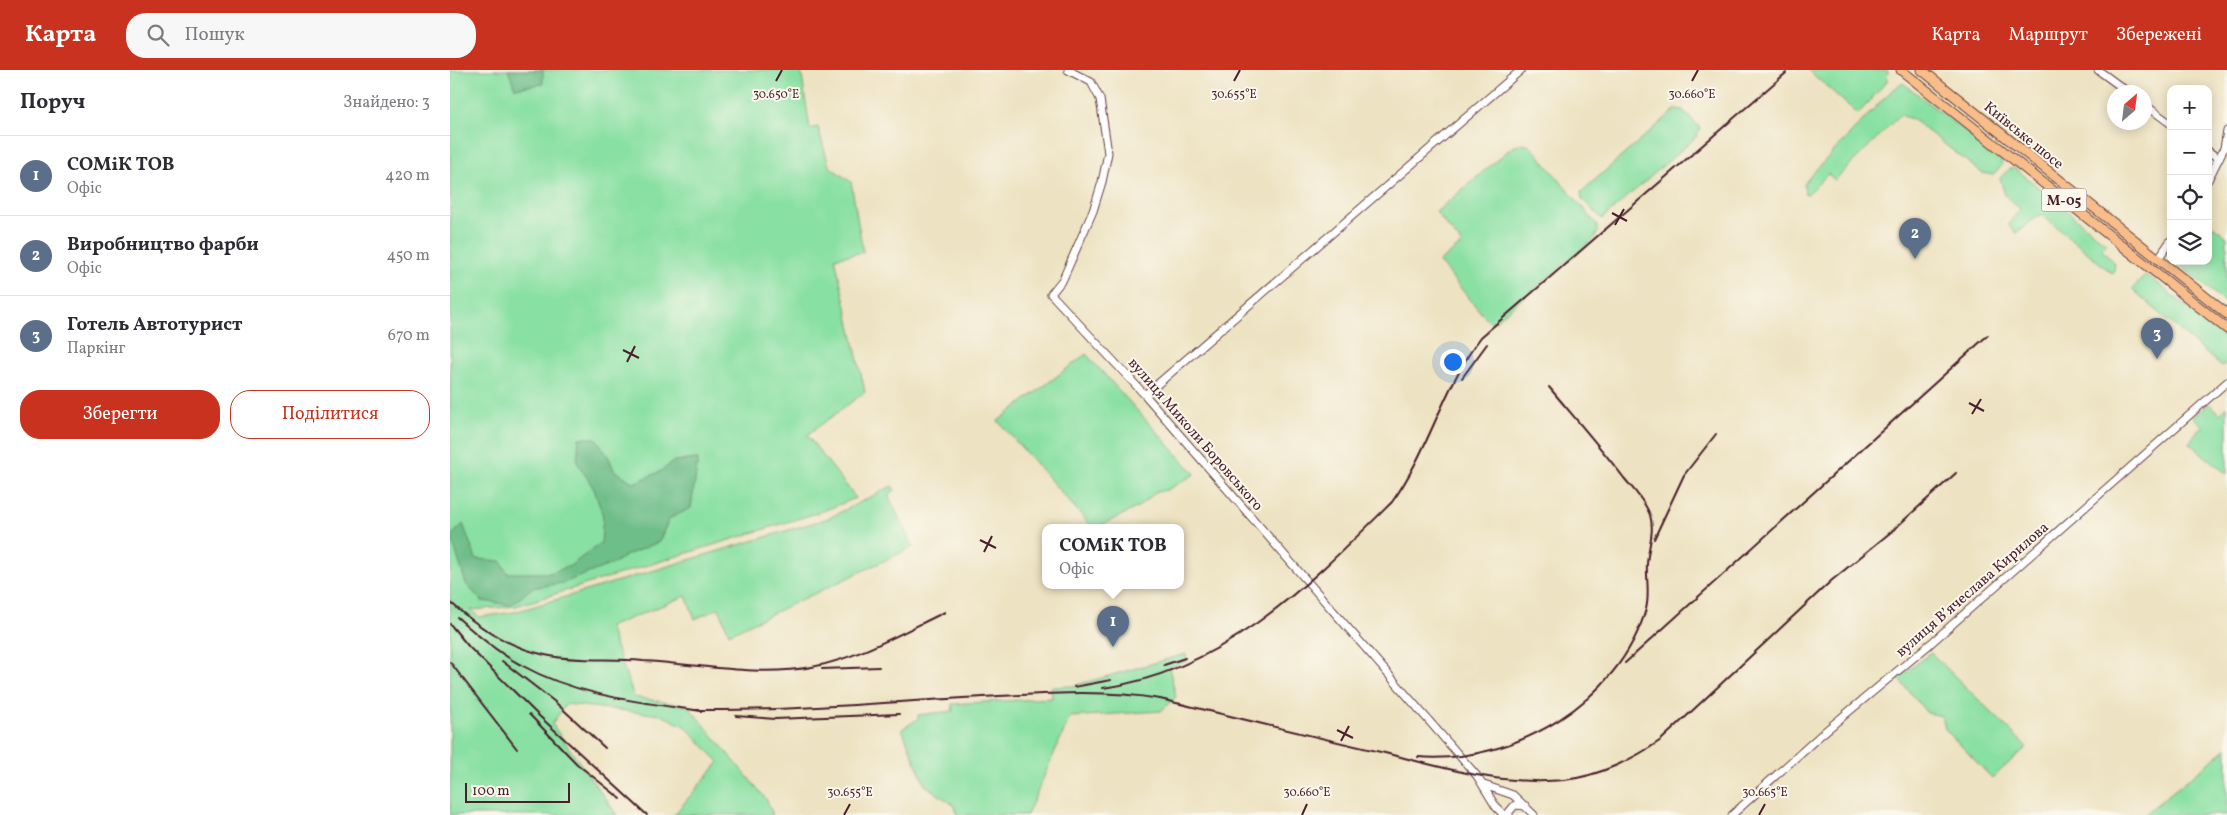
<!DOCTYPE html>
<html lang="uk">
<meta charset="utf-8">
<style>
body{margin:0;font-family:Vollkorn,serif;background:#f7f7f7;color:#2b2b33}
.controls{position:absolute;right:15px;top:15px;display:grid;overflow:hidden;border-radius:10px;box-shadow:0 2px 12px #0003}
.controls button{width:45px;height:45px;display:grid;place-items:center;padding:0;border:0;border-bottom:1px solid #e1e1e2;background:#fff;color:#2b2b33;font:25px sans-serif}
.compass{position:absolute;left:1657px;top:15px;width:45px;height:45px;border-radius:50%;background:#fff;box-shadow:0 2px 12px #0003;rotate:28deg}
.scale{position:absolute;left:15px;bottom:12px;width:105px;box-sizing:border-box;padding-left:5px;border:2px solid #4a1f2b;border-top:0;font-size:14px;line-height:18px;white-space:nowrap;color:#4a1f2b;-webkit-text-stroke:4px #fbf7ec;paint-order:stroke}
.you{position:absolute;left:1002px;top:291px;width:18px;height:18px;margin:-12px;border:4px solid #fff;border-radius:50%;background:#1a73e8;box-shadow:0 0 0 8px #1a73e833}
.badge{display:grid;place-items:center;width:32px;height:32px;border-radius:50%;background:#c8321e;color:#fff;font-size:16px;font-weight:700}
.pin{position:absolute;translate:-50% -41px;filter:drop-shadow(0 1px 2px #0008)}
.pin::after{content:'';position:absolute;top:26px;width:18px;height:15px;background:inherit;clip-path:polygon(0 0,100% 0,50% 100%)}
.popup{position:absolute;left:592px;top:454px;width:142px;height:65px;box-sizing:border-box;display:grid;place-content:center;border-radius:10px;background:#fff;filter:drop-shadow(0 1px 4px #0005);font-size:16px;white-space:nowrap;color:#7c7c81}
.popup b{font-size:19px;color:#2b2b33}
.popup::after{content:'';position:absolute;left:50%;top:100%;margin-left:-10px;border:10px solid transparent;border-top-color:#fff}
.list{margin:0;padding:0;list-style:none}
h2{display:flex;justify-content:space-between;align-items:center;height:65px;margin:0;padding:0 20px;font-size:21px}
h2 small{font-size:16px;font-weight:400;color:#7c7c81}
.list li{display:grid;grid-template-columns:32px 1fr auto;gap:15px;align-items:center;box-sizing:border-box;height:80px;padding:0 20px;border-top:1px solid #e1e1e2}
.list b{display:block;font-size:19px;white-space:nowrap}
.list p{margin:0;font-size:16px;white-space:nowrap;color:#7c7c81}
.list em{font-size:16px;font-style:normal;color:#7c7c81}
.actions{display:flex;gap:10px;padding:15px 20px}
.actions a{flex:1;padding:11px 0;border:1px solid #c8321e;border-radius:20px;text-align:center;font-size:18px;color:#c8321e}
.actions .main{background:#c8321e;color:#fff}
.icon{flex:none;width:28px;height:28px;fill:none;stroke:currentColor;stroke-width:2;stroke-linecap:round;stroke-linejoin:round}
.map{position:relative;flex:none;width:1777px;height:745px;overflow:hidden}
header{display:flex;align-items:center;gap:30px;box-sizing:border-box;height:70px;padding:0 25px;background:#c8321e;color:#fff}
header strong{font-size:24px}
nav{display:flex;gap:28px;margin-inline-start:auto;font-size:18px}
.search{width:350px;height:45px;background:#f7f7f7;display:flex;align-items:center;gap:12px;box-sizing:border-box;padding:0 18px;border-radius:20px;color:#7c7c81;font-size:19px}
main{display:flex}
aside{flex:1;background:#fff}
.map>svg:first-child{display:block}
</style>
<header>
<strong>Карта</strong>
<div class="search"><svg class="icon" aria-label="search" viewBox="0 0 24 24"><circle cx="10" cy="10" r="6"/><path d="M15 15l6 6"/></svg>Пошук</div>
<nav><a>Карта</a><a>Маршрут</a><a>Збережені</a></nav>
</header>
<main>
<aside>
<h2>Поруч<small>Знайдено: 3</small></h2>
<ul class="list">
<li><span class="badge" style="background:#5c6f8a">1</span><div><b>СОМіК ТОВ</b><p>Офіс</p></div><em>420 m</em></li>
<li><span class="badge" style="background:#5c6f8a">2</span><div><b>Виробництво фарби</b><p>Офіс</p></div><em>450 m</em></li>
<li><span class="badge" style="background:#5c6f8a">3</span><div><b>Готель Автотурист</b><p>Паркінг</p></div><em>670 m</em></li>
</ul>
<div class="actions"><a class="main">Зберегти</a><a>Поділитися</a></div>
</aside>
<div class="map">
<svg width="1777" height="745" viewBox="0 0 1777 745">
<rect width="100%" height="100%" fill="#fbf7ec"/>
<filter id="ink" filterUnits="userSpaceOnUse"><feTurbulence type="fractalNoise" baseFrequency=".02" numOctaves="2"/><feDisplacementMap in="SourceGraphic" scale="10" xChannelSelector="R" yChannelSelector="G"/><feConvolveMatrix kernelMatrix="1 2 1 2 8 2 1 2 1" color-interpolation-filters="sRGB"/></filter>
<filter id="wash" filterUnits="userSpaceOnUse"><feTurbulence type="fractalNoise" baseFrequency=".0096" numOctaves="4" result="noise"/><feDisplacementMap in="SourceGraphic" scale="20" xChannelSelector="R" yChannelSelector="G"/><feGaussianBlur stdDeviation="1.12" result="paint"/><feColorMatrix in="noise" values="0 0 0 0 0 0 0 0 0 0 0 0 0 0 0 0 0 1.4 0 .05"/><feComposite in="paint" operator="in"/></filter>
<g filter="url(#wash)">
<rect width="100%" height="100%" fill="#ede2c1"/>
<path fill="#89e0a3" stroke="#6a8067" d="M 0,0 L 351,0 L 360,59 L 368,57 L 379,96 L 401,112 L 413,182 L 385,188 L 415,322 L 357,365 L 406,428 L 373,441 L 66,536 L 21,540 L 29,547 L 65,542 L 379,448 L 442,416 L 445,420 L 438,425 L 463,477 L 279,564 L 269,538 L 245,549 L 236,526 L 159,557 L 184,627 L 238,636 L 316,729 L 323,745 L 224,745 L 269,692 L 236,657 L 211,645 L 116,634 L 102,654 L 167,745 L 0,745 Z
M 1358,0 L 1438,0 L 1437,11 L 1408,44 Z
M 1453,13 L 1551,89 L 1552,95 L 1544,105 L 1532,103 L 1462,49 L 1450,45 L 1385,110 L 1378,104 L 1358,124 L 1355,124 L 1354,114 L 1362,104 L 1441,21 Z
M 1226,39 L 1233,40 L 1250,58 L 1246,67 L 1152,149 L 1132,129 L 1131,122 Z
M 1069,74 L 1078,75 L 1085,81 L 1147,155 L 1148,162 L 1143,170 L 1044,252 L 1038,251 L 989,192 L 1012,174 L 986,142 L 1061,78 Z
M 1565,98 L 1657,174 L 1652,179 L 1665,194 L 1663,204 L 1591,144 L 1566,163 L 1558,155 L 1570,139 L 1555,125 L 1550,108 L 1559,99 Z
M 1758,152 L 1777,167 L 1777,234 L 1725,191 L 1758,191 Z
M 1695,206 L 1700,207 L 1777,270 L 1777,291 L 1772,297 L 1682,219 Z
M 636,284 L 745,404 L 717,420 L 706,422 L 688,437 L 646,458 L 643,458 L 548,351 Z
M 1759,334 L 1770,344 L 1777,336 L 1777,404 L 1739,373 L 1749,358 L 1752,359 L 1754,357 L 1743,347 Z
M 1481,583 L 1577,677 L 1542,708 L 1495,659 L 1492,646 L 1477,643 L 1448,608 Z
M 736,584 L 737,591 L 719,598 L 726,627 L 711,641 L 620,647 L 577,745 L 507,745 L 505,736 L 475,715 L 452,659 L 468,649 L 468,645 L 503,641 L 502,634 L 602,628 L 601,617 L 623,616 Z
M 1777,678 L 1777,745 L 1694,745 L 1701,739 Z"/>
<path fill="#6ebe89" stroke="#5c6e5a" d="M 58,0 L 93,0 L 93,14 L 65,18 Z
M 129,368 L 146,368 L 159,388 L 164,400 L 184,413 L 211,401 L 224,391 L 248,389 L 241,438 L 219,449 L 209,472 L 177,485 L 162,494 L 113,513 L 82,518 L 61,535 L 32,531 L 16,514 L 1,466 L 13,454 L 26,489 L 51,491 L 57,503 L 100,503 L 120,496 L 151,473 L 153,446 L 144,419 L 127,392 Z"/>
</g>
<g filter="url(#ink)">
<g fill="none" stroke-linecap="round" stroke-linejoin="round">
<defs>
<path id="minor" d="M 618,0 L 641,12 L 650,29 L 658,83 L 652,112 L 643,141 L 613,209 L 601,224 L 695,325 L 1027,706 L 1046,737 L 1054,745
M 1648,0 L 1678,22
M 1694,34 L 1721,54
M 1758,81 L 1769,89
M 1758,110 L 1774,78 L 1777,61
M 1708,189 L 1721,170
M 695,325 L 1071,0
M 1034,715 L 1063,725 L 1084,745
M 1059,745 L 1059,742 L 1065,735 L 1076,736
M 1282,745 L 1373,663 L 1480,574 L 1777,312"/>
<path id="major" d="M 1451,0 L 1777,259
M 1472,0 L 1777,244"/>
</defs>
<use href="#minor" stroke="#623c42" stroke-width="9"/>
<use href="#major" stroke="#623c42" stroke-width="11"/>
<use href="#minor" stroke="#fff" stroke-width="7"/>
<use href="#major" stroke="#f8bd88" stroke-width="9"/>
<path stroke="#4a1f2b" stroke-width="2" d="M 1012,308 L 1037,274
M 1204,469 L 1234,405 L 1266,364
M 0,532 C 28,557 58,577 95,585 C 127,592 160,588 193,591 C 249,594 306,607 362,597 C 409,588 453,562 495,542
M 7,547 C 27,565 48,583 71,595 C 127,626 189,632 251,641
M 0,554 L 19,577 L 87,644 L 197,745
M 52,591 L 105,632 L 155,678
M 0,592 L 67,679
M 1175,593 L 1538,265
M 714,595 L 735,588
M 372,599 L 429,597
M 624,617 L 661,610
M 653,618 C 774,601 859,514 942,432 C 979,381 993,317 1031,267 L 1336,3
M 246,640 C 342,641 437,632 533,627 C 593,624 651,619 710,629 C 785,647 860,666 935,683 C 994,698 1052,716 1114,710 C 1147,707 1184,689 1211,670 L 1381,511 L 1441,462 L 1506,403
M 79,644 L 127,694 L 171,729
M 286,646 L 325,649 L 449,644
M 968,687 C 1063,695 1169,632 1196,539 C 1200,523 1196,509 1197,494 C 1198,477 1205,462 1200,445 C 1195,431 1183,419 1174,408 C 1150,377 1124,347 1099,317"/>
</g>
</g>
<path fill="none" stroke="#4a1f2b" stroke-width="2" d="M 326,11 L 332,0M 784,11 L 790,0M 1242,11 L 1248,0M 1162,143 L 1177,151M 1165,155 L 1174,139M 173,280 L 189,288M 177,292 L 185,276M 1519,333 L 1534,341M 1522,344 L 1531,329M 530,470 L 546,478M 534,482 L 542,466M 887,660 L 903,668M 891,671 L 899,656M 394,745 L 400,734M 852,745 L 857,734M 1309,745 L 1315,734"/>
<g text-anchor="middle" stroke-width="4" stroke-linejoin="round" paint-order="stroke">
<rect fill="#fbf7ec" stroke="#7f6065" stroke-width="1" x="1591.5" y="118.5" width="45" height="23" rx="4"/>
<g font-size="14" font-weight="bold" fill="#4a1f2b">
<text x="1614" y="135">М-05</text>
</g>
<g font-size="15" fill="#4a1f2b" stroke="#fbf7ec">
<text transform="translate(1574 65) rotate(39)" y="5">Київське шосе</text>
<text transform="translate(746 364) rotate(49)" y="5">вулиця Миколи Боровського</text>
<text transform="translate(1522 519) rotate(-41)" y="5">вулиця Вʼячеслава Кирилова</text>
</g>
</g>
<g font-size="12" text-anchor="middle" fill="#4a1f2b" stroke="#fbf7ec" stroke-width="4" stroke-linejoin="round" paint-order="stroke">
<text x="326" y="28">30.650°E</text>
<text x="784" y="28">30.655°E</text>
<text x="1242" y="28">30.660°E</text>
<text x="400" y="726">30.655°E</text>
<text x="857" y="726">30.660°E</text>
<text x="1315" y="726">30.665°E</text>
</g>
</svg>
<div class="controls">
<button>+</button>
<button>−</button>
<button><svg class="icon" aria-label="locate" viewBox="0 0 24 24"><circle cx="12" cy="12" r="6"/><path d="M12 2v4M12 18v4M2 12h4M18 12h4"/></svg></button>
<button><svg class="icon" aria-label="layers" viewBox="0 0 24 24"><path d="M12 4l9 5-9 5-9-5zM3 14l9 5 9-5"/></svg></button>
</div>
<svg class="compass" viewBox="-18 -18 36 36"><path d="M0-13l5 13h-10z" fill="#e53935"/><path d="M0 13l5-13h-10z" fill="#7c7c81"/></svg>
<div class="scale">100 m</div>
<div class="you"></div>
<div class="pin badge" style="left:663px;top:577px;background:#5c6f8a">1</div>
<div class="popup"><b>СОМіК ТОВ</b>Офіс</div>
<div class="pin badge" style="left:1465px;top:189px;background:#5c6f8a">2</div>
<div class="pin badge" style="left:1707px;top:289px;background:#5c6f8a">3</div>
</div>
</main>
